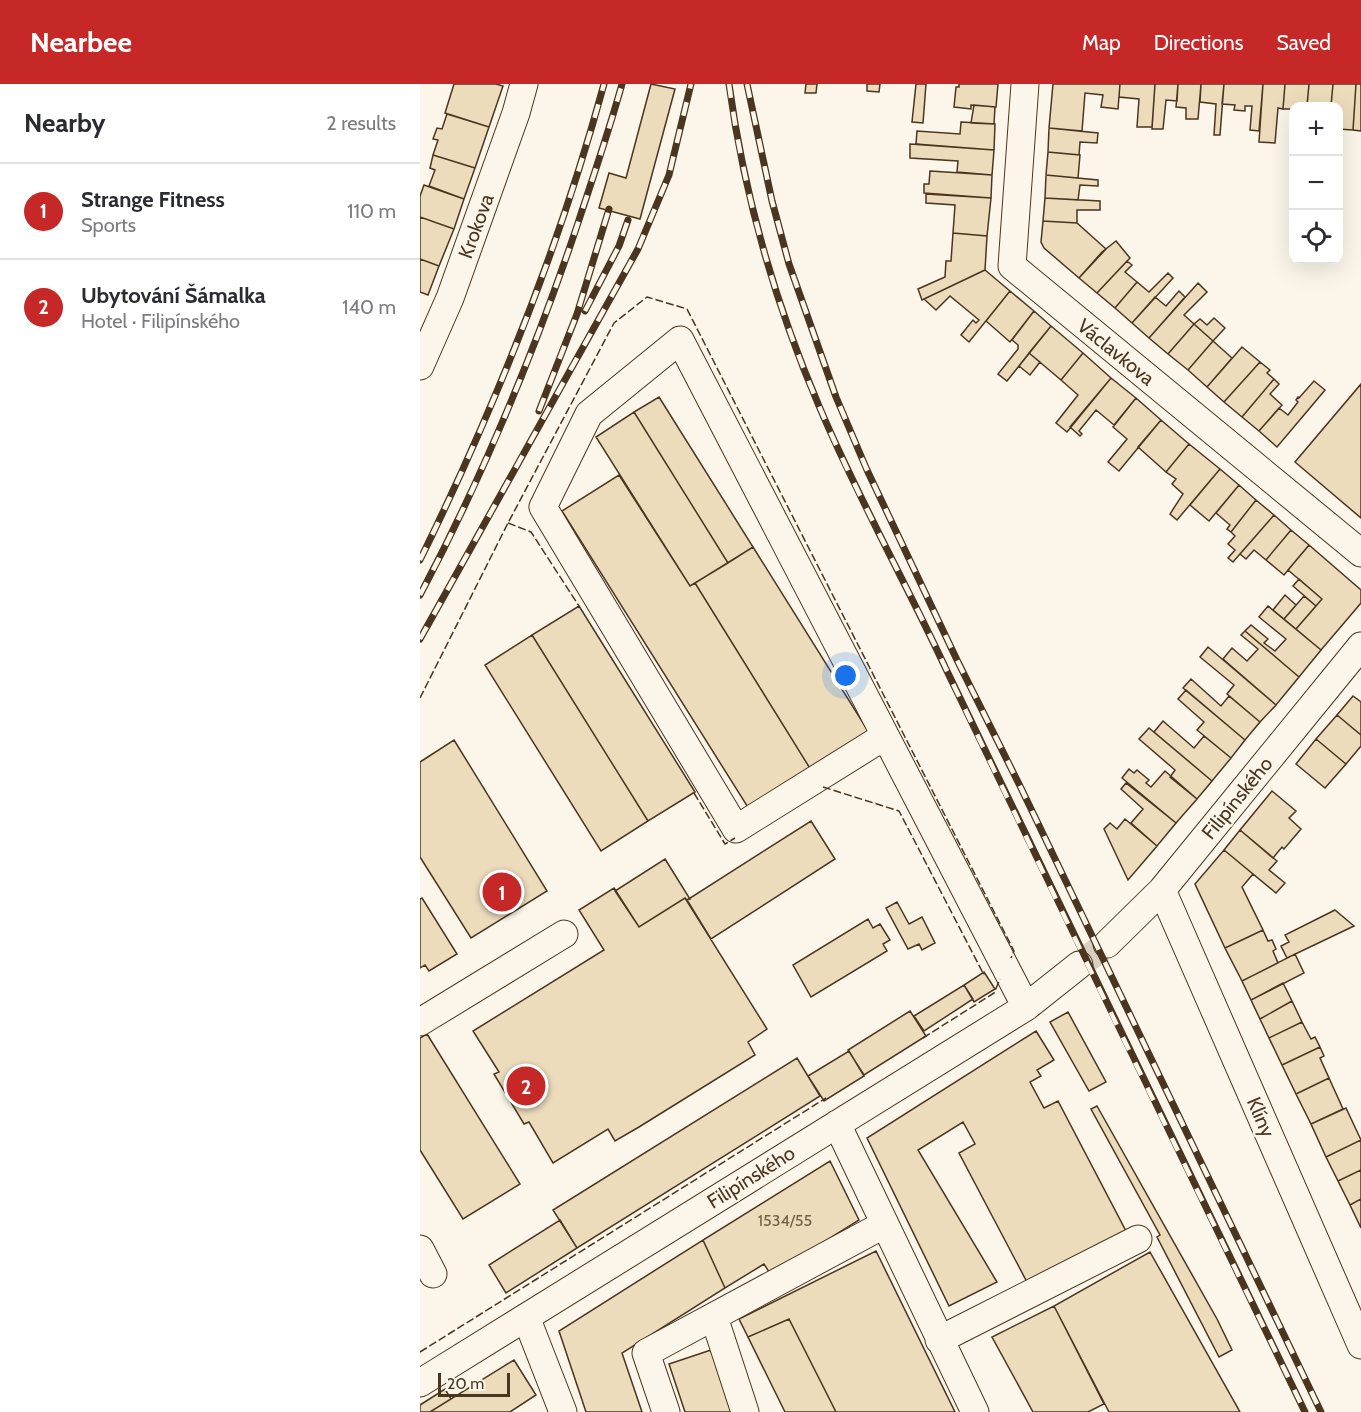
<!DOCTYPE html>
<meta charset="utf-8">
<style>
body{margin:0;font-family:Cabin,sans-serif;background:#f7f7f7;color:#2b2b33}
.controls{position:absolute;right:18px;top:18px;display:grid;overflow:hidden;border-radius:12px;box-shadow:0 6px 24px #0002}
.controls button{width:54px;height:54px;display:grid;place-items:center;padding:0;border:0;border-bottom:2px solid #e1e1e2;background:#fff;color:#2b2b33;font:30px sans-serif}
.scale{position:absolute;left:18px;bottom:15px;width:72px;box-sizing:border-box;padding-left:6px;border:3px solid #4a3520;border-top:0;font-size:16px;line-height:21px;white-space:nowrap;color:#4a3520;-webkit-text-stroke:4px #fbf6e9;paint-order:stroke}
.you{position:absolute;left:426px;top:592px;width:21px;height:21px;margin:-15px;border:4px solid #fff;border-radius:50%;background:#1a73e8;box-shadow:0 0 0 9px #1a73e833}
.badge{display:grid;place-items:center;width:39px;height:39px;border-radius:50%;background:#c62828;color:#fff;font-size:20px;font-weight:700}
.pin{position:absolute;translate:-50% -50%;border:3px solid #fff;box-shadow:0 2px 6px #0006}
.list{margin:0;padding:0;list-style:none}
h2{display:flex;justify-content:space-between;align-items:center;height:78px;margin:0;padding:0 24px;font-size:26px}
h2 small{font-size:20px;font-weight:400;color:#7c7c81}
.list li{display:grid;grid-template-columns:39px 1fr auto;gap:18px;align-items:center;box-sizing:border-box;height:96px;padding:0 24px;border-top:2px solid #e1e1e2}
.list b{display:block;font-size:22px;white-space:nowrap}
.list p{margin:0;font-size:20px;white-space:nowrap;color:#7c7c81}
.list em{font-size:20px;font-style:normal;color:#7c7c81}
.icon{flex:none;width:33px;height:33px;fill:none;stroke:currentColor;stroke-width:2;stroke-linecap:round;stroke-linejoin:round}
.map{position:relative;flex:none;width:941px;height:1328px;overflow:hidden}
header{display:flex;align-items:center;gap:36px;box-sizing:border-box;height:84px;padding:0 30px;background:#c62828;color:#fff}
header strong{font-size:28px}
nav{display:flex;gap:33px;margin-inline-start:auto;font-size:21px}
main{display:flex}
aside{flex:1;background:#fff}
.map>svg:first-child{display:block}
</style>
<header>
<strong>Nearbee</strong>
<nav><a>Map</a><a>Directions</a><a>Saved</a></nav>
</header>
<main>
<aside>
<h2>Nearby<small>2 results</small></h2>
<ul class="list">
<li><span class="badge">1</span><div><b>Strange Fitness</b><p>Sports</p></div><em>110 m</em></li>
<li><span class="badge">2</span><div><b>Ubytování Šámalka</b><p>Hotel · Filipínského</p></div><em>140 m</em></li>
</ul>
</aside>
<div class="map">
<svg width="941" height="1328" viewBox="0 0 941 1328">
<rect width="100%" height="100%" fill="#fbf6e9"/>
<path fill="#ecdcbc" stroke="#4a3520" stroke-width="1.5" d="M 34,0 L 76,0 L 83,2 L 69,43 L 25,29 Z
M 231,0 L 255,5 L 220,135 L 179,124 L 189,89 L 206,94 Z
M 386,0 L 397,0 L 396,9 L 385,9 Z
M 447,0 L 460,0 L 459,8 L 447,7 Z
M 496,0 L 506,0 L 503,39 L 492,38 Z
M 539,0 L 578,0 L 576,23 L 551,21 L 551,25 L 534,23 L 536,3 L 539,3 Z
M 633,0 L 700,0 L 698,25 L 681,23 L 683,11 L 665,9 L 662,47 L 629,44 Z
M 700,0 L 735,0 L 732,43 L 717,43 L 719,15 L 699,13 Z
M 735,0 L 758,0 L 757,17 L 746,16 L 743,45 L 732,45 Z
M 758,0 L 781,0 L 778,35 L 766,35 L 766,24 L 756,23 Z
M 781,0 L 804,0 L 800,51 L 794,51 L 796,20 L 780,18 Z
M 804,0 L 843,0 L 839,47 L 830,46 L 832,22 L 825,22 L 825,27 L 814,26 L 815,21 L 802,20 Z
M 843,0 L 865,0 L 863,25 L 858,24 L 855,59 L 839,58 Z
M 865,0 L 889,0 L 887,22 L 874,22 L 874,56 L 871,56 L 873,25 L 863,25 Z
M 889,0 L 913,0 L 911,22 L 887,22 Z
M 913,0 L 936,0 L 933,46 L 918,45 L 918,22 L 911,22 Z
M 936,0 L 941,0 L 941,47 L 933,46 Z
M 554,21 L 575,23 L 574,40 L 551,39 Z
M 27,30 L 69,43 L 55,84 L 13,71 L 18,56 L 13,55 L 17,44 L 22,45 Z
M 541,38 L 575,40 L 574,66 L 496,60 L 497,47 L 540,50 Z
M 629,44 L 678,49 L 677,59 L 660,58 L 659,71 L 628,68 Z
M 490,60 L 574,66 L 572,91 L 537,88 L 538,77 L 490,74 Z
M 628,68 L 660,71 L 658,94 L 626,91 Z
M 13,71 L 55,84 L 44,115 L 9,102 L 15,86 L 10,84 Z
M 510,87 L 572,91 L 571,114 L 504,109 L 504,100 L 509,100 Z
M 626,91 L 678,96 L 678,102 L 660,101 L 658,116 L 625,114 Z
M 4,101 L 44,115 L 34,145 L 0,133 L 0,112 Z
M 506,110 L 571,114 L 567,152 L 533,149 L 535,121 L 506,119 Z
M 625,114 L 680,117 L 680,126 L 657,126 L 657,139 L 623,137 Z
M 0,133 L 34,145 L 19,182 L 0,175 Z
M 623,137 L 657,139 L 686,165 L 659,194 L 624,164 L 621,158 Z
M 533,149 L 567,152 L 565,186 L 502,216 L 498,205 L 525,193 L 526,177 L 531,177 Z
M 696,157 L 710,174 L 677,209 L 659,194 L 682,168 Z
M 0,175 L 19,182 L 8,211 L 0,208 Z
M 707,177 L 712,181 L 705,188 L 717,198 L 695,224 L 677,209 Z
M 565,186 L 590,207 L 549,258 L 541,251 L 553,236 L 556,239 L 559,236 L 530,212 L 516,226 L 504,215 Z
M 748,189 L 753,194 L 712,239 L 695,224 L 717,198 L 729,208 Z
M 778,199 L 787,208 L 764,231 L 774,240 L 748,270 L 729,254 Z
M 590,207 L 614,227 L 590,258 L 566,237 Z
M 759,207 L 765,213 L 729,254 L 712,239 L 735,213 L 746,222 Z
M 614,227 L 631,242 L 587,297 L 578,290 L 598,265 L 598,261 L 592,256 Z
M 794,234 L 805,244 L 793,257 L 774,240 L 780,235 L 787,241 Z
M 774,240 L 793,257 L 768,286 L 748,270 Z
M 631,242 L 663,269 L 641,296 L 609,269 Z
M 793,257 L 812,274 L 787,303 L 768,286 Z
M 822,263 L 840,278 L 804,318 L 787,303 Z
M 609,269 L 620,278 L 610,291 L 599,282 Z
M 663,269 L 691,294 L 647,348 L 636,339 L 658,311 L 641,296 Z
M 840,278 L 850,286 L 847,289 L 854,295 L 822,333 L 804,318 Z
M 691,294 L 716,314 L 694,341 L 676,326 L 659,347 L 662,350 L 660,352 L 650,343 Z
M 854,295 L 859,300 L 850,310 L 862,321 L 839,347 L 822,333 Z
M 894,297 L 905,306 L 857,363 L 839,347 L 859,324 L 868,331 L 878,318 L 876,316 L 878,313 L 879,314 Z
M 941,300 L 941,434 L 875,378 Z
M 239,313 L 333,463 L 308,479 L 214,328 Z
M 716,314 L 741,336 L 699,387 L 688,378 L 707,355 L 693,343 Z
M 214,328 L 308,479 L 270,502 L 176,353 Z
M 741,336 L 769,360 L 746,388 L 718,363 Z
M 769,360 L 800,385 L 757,436 L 750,430 L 763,410 L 752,400 L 756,395 L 746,388 Z
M 800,385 L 819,401 L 789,437 L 770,421 Z
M 199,391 L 270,502 L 275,499 L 391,686 L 329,725 L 142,427 Z
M 819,401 L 836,416 L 811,448 L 807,445 L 810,441 L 796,429 Z
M 836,416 L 854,431 L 813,478 L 808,474 L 815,466 L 808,460 L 815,452 L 811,448 Z
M 854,431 L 871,446 L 846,476 L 834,466 L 826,475 L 820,470 Z
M 871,446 L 889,461 L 864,491 L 846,476 Z
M 889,461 L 941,506 L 941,519 L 901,566 L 876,545 L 902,515 L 868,486 Z
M 333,463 L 450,650 L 391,686 L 275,499 Z
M 879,495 L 902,515 L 896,522 L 873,502 Z
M 865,511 L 876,521 L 864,535 L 853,526 Z
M 884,512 L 896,522 L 876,545 L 864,535 Z
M 159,522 L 275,708 L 228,737 L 112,551 Z
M 848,522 L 901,566 L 879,593 L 825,547 L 831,541 L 848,555 L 844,559 L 855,567 L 866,555 L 839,533 Z
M 825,547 L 879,593 L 856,621 L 803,575 L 812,564 L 827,577 L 838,565 L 821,551 Z
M 112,551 L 228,737 L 181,767 L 65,581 Z
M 788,563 L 856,621 L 840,638 L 807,610 L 814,601 L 780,573 Z
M 771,595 L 801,622 L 809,612 L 840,638 L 825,656 L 763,604 Z
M 766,606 L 825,656 L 811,674 L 777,646 L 784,638 L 758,615 Z
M 933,612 L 941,618 L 941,651 L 917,631 Z
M 917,631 L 941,651 L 941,662 L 926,680 L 896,655 Z
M 743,637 L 774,664 L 784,652 L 811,674 L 792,697 L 734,648 Z
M 729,644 L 792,697 L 777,715 L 750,693 L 755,686 L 719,655 Z
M 896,655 L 926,680 L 905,704 L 876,680 Z
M 34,656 L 127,807 L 51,854 L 0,773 L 0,678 Z
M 709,685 L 714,689 L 717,686 L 729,696 L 726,699 L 731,703 L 745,687 L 777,715 L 756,739 L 702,694 Z
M 706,699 L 756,739 L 737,762 L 711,739 L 723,725 L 701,705 Z
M 852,707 L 876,727 L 869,734 L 881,745 L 864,765 L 862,763 L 853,774 L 820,746 Z
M 705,735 L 737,762 L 708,796 L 684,745 L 690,739 L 697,745 Z
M 391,737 L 415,775 L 291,855 L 267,816 Z
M 820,746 L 857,777 L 849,786 L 865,799 L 856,809 L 804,766 Z
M 804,766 L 833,790 L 822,803 L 843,846 L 805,864 L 775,800 Z
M 245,775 L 270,815 L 267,816 L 265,814 L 219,843 L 195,807 Z
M 194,804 L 219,843 L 265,814 L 347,945 L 328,958 L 335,971 L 219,1043 L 195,1057 L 188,1045 L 133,1079 L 109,1038 L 104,1040 L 74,990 L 79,988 L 53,947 L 184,866 L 159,826 Z
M 2,814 L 37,870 L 9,887 L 5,881 L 0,884 L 0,815 Z
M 477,818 L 489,840 L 502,833 L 515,859 L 502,866 L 499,860 L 488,865 L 466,824 Z
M 915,826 L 934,842 L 867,874 L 861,862 L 869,858 L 865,851 Z
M 448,835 L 453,844 L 460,840 L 470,856 L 463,860 L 467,867 L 391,913 L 373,881 Z
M 843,846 L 848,857 L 852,856 L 856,865 L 853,867 L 858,879 L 822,897 L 805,864 Z
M 875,870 L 884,889 L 831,916 L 822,897 Z
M 564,888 L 575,905 L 554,918 L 544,901 Z
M 863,899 L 872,917 L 840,935 L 831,916 Z
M 544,901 L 553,915 L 504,947 L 494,932 Z
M 872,917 L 882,938 L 849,954 L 840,935 Z
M 490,927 L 506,952 L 444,991 L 428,966 Z
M 648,928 L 686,998 L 669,1007 L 630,938 Z
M 882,938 L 891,955 L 895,953 L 900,963 L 862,981 L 849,954 Z
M 616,947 L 634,976 L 617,986 L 621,992 L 610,998 L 624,1024 L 638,1017 L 707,1149 L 608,1200 L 539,1069 L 555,1060 L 543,1038 L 498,1066 L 577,1198 L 529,1222 L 447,1054 Z
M 7,950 L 100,1100 L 43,1135 L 0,1066 L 0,954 Z
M 900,963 L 904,972 L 900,974 L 909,994 L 876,1010 L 862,981 Z
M 429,967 L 444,992 L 404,1017 L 388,992 Z
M 377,974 L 400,1012 L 157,1164 L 133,1126 Z
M 909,994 L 923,1025 L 891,1040 L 876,1010 Z
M 677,1022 L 797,1235 L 812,1266 L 799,1273 L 737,1153 L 740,1151 L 671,1025 Z
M 926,1024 L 941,1056 L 906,1073 L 891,1040 Z
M 941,1056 L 941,1086 L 918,1097 L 906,1073 Z
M 410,1077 L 439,1136 L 351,1191 L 344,1180 L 305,1204 L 283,1156 Z
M 941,1086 L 941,1115 L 930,1121 L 918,1097 Z
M 941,1115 L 941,1144 L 930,1121 Z
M 140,1136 L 157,1164 L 86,1209 L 69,1181 Z
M 283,1156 L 305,1204 L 202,1269 L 222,1328 L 166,1328 L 139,1247 Z
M 456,1167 L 535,1328 L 416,1328 L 369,1235 L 328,1253 L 319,1235 Z
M 730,1168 L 820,1328 L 689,1328 L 634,1222 Z
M 634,1222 L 684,1320 L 668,1328 L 613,1328 L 572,1253 Z
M 369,1235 L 416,1328 L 365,1328 L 328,1253 Z
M 291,1266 L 311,1328 L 265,1328 L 249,1280 Z
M 94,1276 L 116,1311 L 90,1328 L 10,1328 Z
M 25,1305 L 31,1315 L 10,1328 L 0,1328 L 0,1321 Z"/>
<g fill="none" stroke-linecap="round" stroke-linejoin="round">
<path stroke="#d8cfc1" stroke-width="27" stroke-dasharray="27 14" stroke-linecap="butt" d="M 659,881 L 687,860"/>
<defs>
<path id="minor" d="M 605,0 L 592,182 L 941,469
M 0,282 L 30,214 L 96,29 L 104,0
M 465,652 L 316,745 L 123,423 L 169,330 L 260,256 L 606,923
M 742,806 L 941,1261
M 687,860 L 742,806 L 941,562
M 0,938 L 144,850
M 417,1040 L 555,1328
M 0,1165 L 13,1190
M 106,1233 L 143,1328
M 294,1233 L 325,1328
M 519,1256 L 718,1155
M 0,1299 L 606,923 L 659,881
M 246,1328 L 226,1269 L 465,1140"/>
</defs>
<use href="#minor" stroke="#4a3520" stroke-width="29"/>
<use href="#minor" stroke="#fbf6e9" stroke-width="27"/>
<defs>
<path id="rail" d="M 309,0 C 324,111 355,219 399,322 C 437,412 485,497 526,585 C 644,834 765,1081 885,1328
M 327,0 L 352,117 L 369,180 L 416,313 L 447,386 L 537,576 L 600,702 L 901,1328
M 165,227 L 199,162 L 208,136
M 119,327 L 157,230 L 189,125
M 0,476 C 75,323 139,165 184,0
M 0,511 C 63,392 115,267 158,139 C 173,93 189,47 202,0
M 0,555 L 218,165 L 249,91 L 271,0"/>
</defs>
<use href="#rail" stroke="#4a3520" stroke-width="7"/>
<use href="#rail" stroke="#fbf6e9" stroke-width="4.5" stroke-dasharray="14" stroke-linecap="butt"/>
<path stroke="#4a3520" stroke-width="1.5" stroke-dasharray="8 3" stroke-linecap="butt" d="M 88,439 L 111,448 L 159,522
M 0,614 L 88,439 L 194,239 L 227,213 L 267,225 L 594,867 L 591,874
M 403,703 L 479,727 L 564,891
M 274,709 L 305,760 L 315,754
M 503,954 L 574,909 L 580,895
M 0,1268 L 406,1014"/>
</g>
<g text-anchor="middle" stroke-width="4.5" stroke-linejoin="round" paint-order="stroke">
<g font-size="16" fill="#725f47">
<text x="365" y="1142">1534/55</text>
</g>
<g font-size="20" fill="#4a3520" stroke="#fbf6e9">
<text transform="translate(56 142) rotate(-70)" y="7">Krokova</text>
<text transform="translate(696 268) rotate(39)" y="7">Václavkova</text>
<text transform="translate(817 714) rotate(-51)" y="7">Filipínského</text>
<text transform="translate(841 1033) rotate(67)" y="7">Klíny</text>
<text transform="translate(331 1093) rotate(-32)" y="7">Filipínského</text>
</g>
</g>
</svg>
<div class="controls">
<button>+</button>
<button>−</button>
<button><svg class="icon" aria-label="locate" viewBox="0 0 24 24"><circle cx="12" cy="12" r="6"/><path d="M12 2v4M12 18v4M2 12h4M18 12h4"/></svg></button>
</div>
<div class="scale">20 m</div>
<div class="you"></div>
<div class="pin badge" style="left:82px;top:808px">1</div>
<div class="pin badge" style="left:106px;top:1002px">2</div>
</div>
</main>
